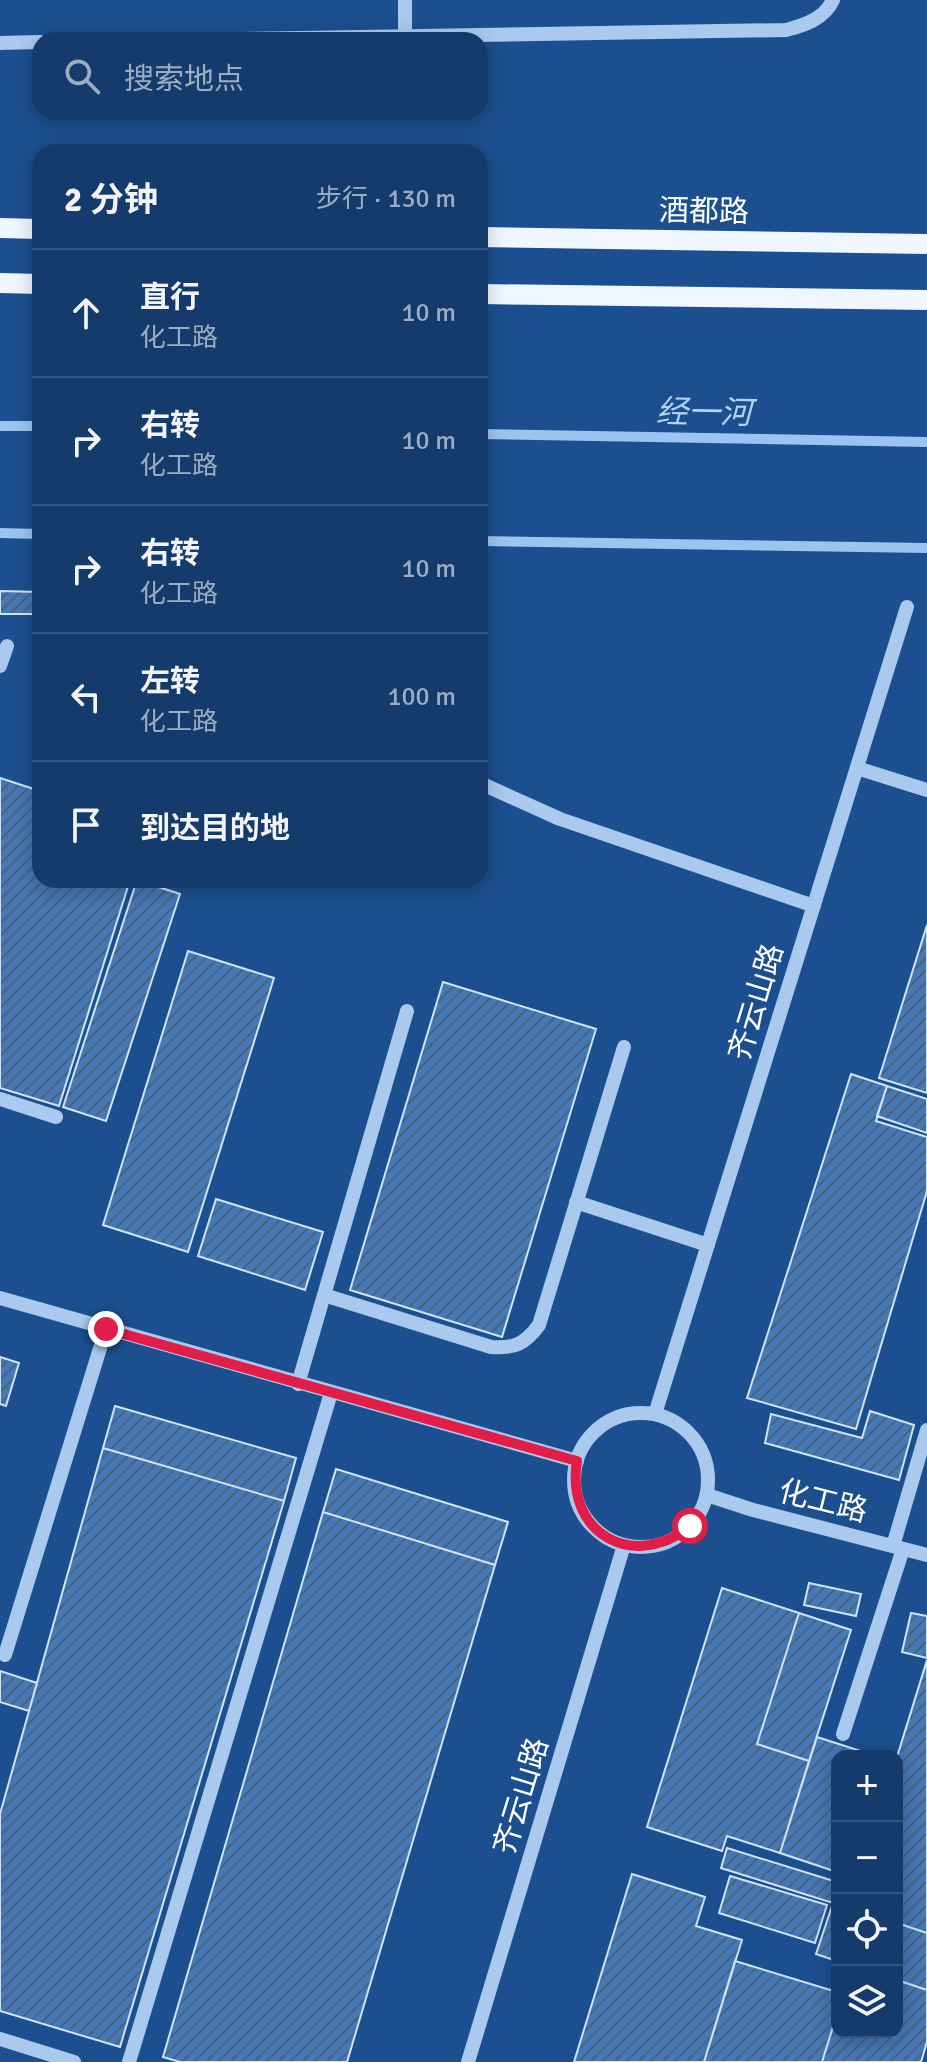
<!DOCTYPE html>
<html lang="zh">
<meta charset="utf-8">
<style>
body{margin:0;font-family:Signika,"Noto Sans SC",sans-serif;background:#214673;color:#f1f3f6}
.controls{position:absolute;right:24px;bottom:24px;display:grid;overflow:hidden;border-radius:16px;box-shadow:0 4px 20px #0003}
.controls button{width:72px;height:72px;display:grid;place-items:center;padding:0;border:0;border-bottom:2px solid #33557e;background:#143b6b;color:#f1f3f6;font:40px sans-serif}
.stop{position:absolute;width:24px;height:24px;margin:-18px;border:6px solid #e11d48;border-radius:50%;background:#fff}
.stop.end{background:#e11d48;border-color:#fff;box-shadow:0 2px 8px #0008}
.list{margin:0;padding:0;list-style:none}
h2{display:flex;justify-content:space-between;align-items:center;height:104px;margin:0;padding:0 32px;font-size:34px}
h2 small{font-size:26px;font-weight:400;color:#9dadc1}
.list li{display:grid;grid-template-columns:52px 1fr auto;gap:24px;align-items:center;box-sizing:border-box;height:128px;padding:0 32px;border-top:2px solid #33557e}
.list b{display:block;font-size:30px;white-space:nowrap}
.list p{margin:0;font-size:26px;white-space:nowrap;color:#9dadc1}
.list em{font-size:26px;font-style:normal;color:#9dadc1}
.icon{flex:none;width:44px;height:44px;fill:none;stroke:currentColor;stroke-width:2;stroke-linecap:round;stroke-linejoin:round}
.map{position:relative;flex:none;width:927px;height:2062px;overflow:hidden}
.search{position:absolute;background:#143b6b;box-shadow:0 4px 20px #0003;left:32px;top:32px;width:456px;height:88px;display:flex;align-items:center;gap:20px;box-sizing:border-box;padding:0 28px;border-radius:24px;color:#9dadc1;font-size:30px}
.panel{position:absolute;background:#143b6b;box-shadow:0 4px 20px #0003;left:32px;top:144px;width:456px;height:744px;border-radius:24px}
.map>svg:first-child{display:block}
</style>
<div class="map">
<svg width="927" height="2062" viewBox="0 0 927 2062">
<defs>
<pattern id="building-hatch" width="6" height="6" patternUnits="userSpaceOnUse" patternTransform="scale(2)"><rect width="6" height="6" fill="#4478b7"/><path d="M-1 1l2-2M0 6l6-6M5 7l2-2" fill="none" stroke="#486282"/></pattern>
</defs>
<rect width="100%" height="100%" fill="#1b4f8f"/>
<g fill="none" stroke-linecap="round" stroke-linejoin="round">
<path stroke="#9cc4f0" stroke-width="10" d="M 0,426 L 40,426
M 480,434 L 927,442
M 0,533 L 40,534
M 480,541 L 927,548"/>
</g>
<path fill="url(#building-hatch)" stroke="#cfe3fa" stroke-width="2" d="M 0,591 L 40,592 L 40,614 L 0,614 Z
M 0,778 L 40,791 L 40,880 L 130,880 L 59,1106 L 0,1088 Z
M 137,880 L 180,894 L 106,1121 L 63,1107 Z
M 927,925 L 927,1093 L 879,1078 Z
M 188,951 L 274,978 L 188,1252 L 103,1225 Z
M 443,982 L 596,1029 L 502,1337 L 350,1290 Z
M 851,1074 L 887,1086 L 876,1121 L 927,1137 L 927,1191 L 856,1429 L 747,1398 Z
M 887,1086 L 927,1099 L 927,1133 L 877,1116 Z
M 216,1199 L 323,1232 L 305,1290 L 198,1256 Z
M 0,1357 L 19,1363 L 6,1406 L 0,1404 Z
M 115,1406 L 296,1458 L 284,1501 L 103,1448 Z
M 870,1411 L 914,1425 L 899,1480 L 765,1443 L 771,1414 L 862,1438 Z
M 103,1448 L 284,1501 L 120,2047 L 0,2011 L 0,1814 Z
M 336,1469 L 508,1522 L 495,1565 L 323,1512 Z
M 323,1512 L 495,1565 L 347,2062 L 180,2062 L 163,2057 Z
M 809,1583 L 861,1594 L 856,1616 L 804,1605 Z
M 722,1588 L 799,1613 L 757,1744 L 809,1761 L 780,1853 L 727,1836 L 722,1851 L 647,1827 Z
M 799,1613 L 851,1630 L 809,1761 L 757,1744 Z
M 911,1613 L 927,1616 L 927,1658 L 902,1652 Z
M 927,1660 L 927,1933 L 897,1923 L 897,1757 Z
M 0,1671 L 37,1683 L 29,1711 L 0,1702 Z
M 817,1737 L 876,1756 L 837,1756 L 837,1872 L 780,1853 Z
M 727,1848 L 837,1882 L 836,1904 L 721,1868 Z
M 632,1874 L 705,1897 L 696,1926 L 742,1940 L 704,2062 L 574,2062 Z
M 730,1876 L 827,1905 L 815,1943 L 719,1913 Z
M 833,1903 L 837,1904 L 837,1961 L 816,1954 Z
M 897,1923 L 927,1933 L 927,1990 L 897,1980 Z
M 735,1961 L 837,1992 L 837,2014 L 822,2062 L 704,2062 Z
M 897,1980 L 927,1990 L 927,2042 L 921,2062 L 822,2062 L 837,2014 L 837,2032 L 897,2032 Z"/>
<g fill="none" stroke-linecap="round" stroke-linejoin="round">
<path stroke="#a9c9ee" stroke-width="14" d="M 405,0 L 405,36
M 178,40 L 786,30 C 805,25 824,19 833,0
M 0,43 L 40,42
M 0,666 L 7,646
M 857,768 L 927,790
M 480,783 L 560,819 L 814,906
M 0,1099 L 56,1117
M 576,1202 L 708,1245
M 324,1295 L 491,1347 C 514,1349 525,1344 539,1325 L 624,1047
M 0,1298 L 577,1461
M 298,1384 L 407,1011
M574 1480a67 67 0 1 1 134 0a67 67 0 1 1-134 0Z
M 655,1414 L 907,607
M 707,1495 L 753,1510 L 927,1555
M 893,1546 L 927,1430
M 5,1655 L 106,1329
M 843,1734 L 903,1549
M 0,2039 L 74,2062
M 129,2062 L 331,1393
M 468,2062 L 624,1545"/>
<path stroke="#f0f6ff" stroke-width="20" d="M 0,228 L 40,229
M 480,237 L 927,244
M 0,283 L 40,284
M 480,294 L 927,300"/>
</g>
<g fill="none" stroke-linecap="round" stroke-linejoin="round">
<path stroke="#e11d48" stroke-width="10" d="M 106,1329 L 577,1461 C 565,1533 633,1572 690,1526"/>
</g>
<g text-anchor="middle" stroke-width="8" stroke-linejoin="round" paint-order="stroke">
<g font-size="30" fill="#fff" stroke="#1b4f8f">
<text transform="translate(704 211) rotate(1)" y="10">酒都路</text>
<text transform="translate(756 1002) rotate(-73)" y="10">齐云山路</text>
<text transform="translate(823 1501) rotate(14)" y="10">化工路</text>
<text transform="translate(521 1796) rotate(-73)" y="10">齐云山路</text>
</g>
<g font-size="32" font-style="italic" fill="#b5d3f5" stroke="#1b4f8f">
<text transform="translate(704 412) rotate(1)" y="11">经一河</text>
</g>
</g>
</svg>
<div class="controls">
<button>+</button>
<button>−</button>
<button><svg class="icon" aria-label="locate" viewBox="0 0 24 24"><circle cx="12" cy="12" r="6"/><path d="M12 2v4M12 18v4M2 12h4M18 12h4"/></svg></button>
<button><svg class="icon" aria-label="layers" viewBox="0 0 24 24"><path d="M12 4l9 5-9 5-9-5zM3 14l9 5 9-5"/></svg></button>
</div>
<div class="stop" style="left:690px;top:1526px"></div>
<div class="stop end" style="left:106px;top:1329px"></div>
<div class="search"><svg class="icon" aria-label="search" viewBox="0 0 24 24"><circle cx="10" cy="10" r="6"/><path d="M15 15l6 6"/></svg>搜索地点</div>
<section class="panel">
<h2>2 分钟<small>步行 · 130 m</small></h2>
<ul class="list">
<li><svg class="icon" aria-label="ahead" viewBox="0 0 24 24"><path d="M12 20V5M6 11l6-6 6 6"/></svg><div><b>直行</b><p>化工路</p></div><em>10 m</em></li>
<li><svg class="icon" aria-label="right" viewBox="0 0 24 24"><path d="M7 20v-9h11M14 6l5 5-5 5"/></svg><div><b>右转</b><p>化工路</p></div><em>10 m</em></li>
<li><svg class="icon" aria-label="right" viewBox="0 0 24 24"><path d="M7 20v-9h11M14 6l5 5-5 5"/></svg><div><b>右转</b><p>化工路</p></div><em>10 m</em></li>
<li><svg class="icon" aria-label="left" viewBox="0 0 24 24"><path d="M17 20v-9H6M10 6l-5 5 5 5"/></svg><div><b>左转</b><p>化工路</p></div><em>100 m</em></li>
<li><svg class="icon" aria-label="arrive" viewBox="0 0 24 24"><path d="M6 21V4h12l-3 4 3 4H6"/></svg><div><b>到达目的地</b></div></li>
</ul>
</section>
</div>
